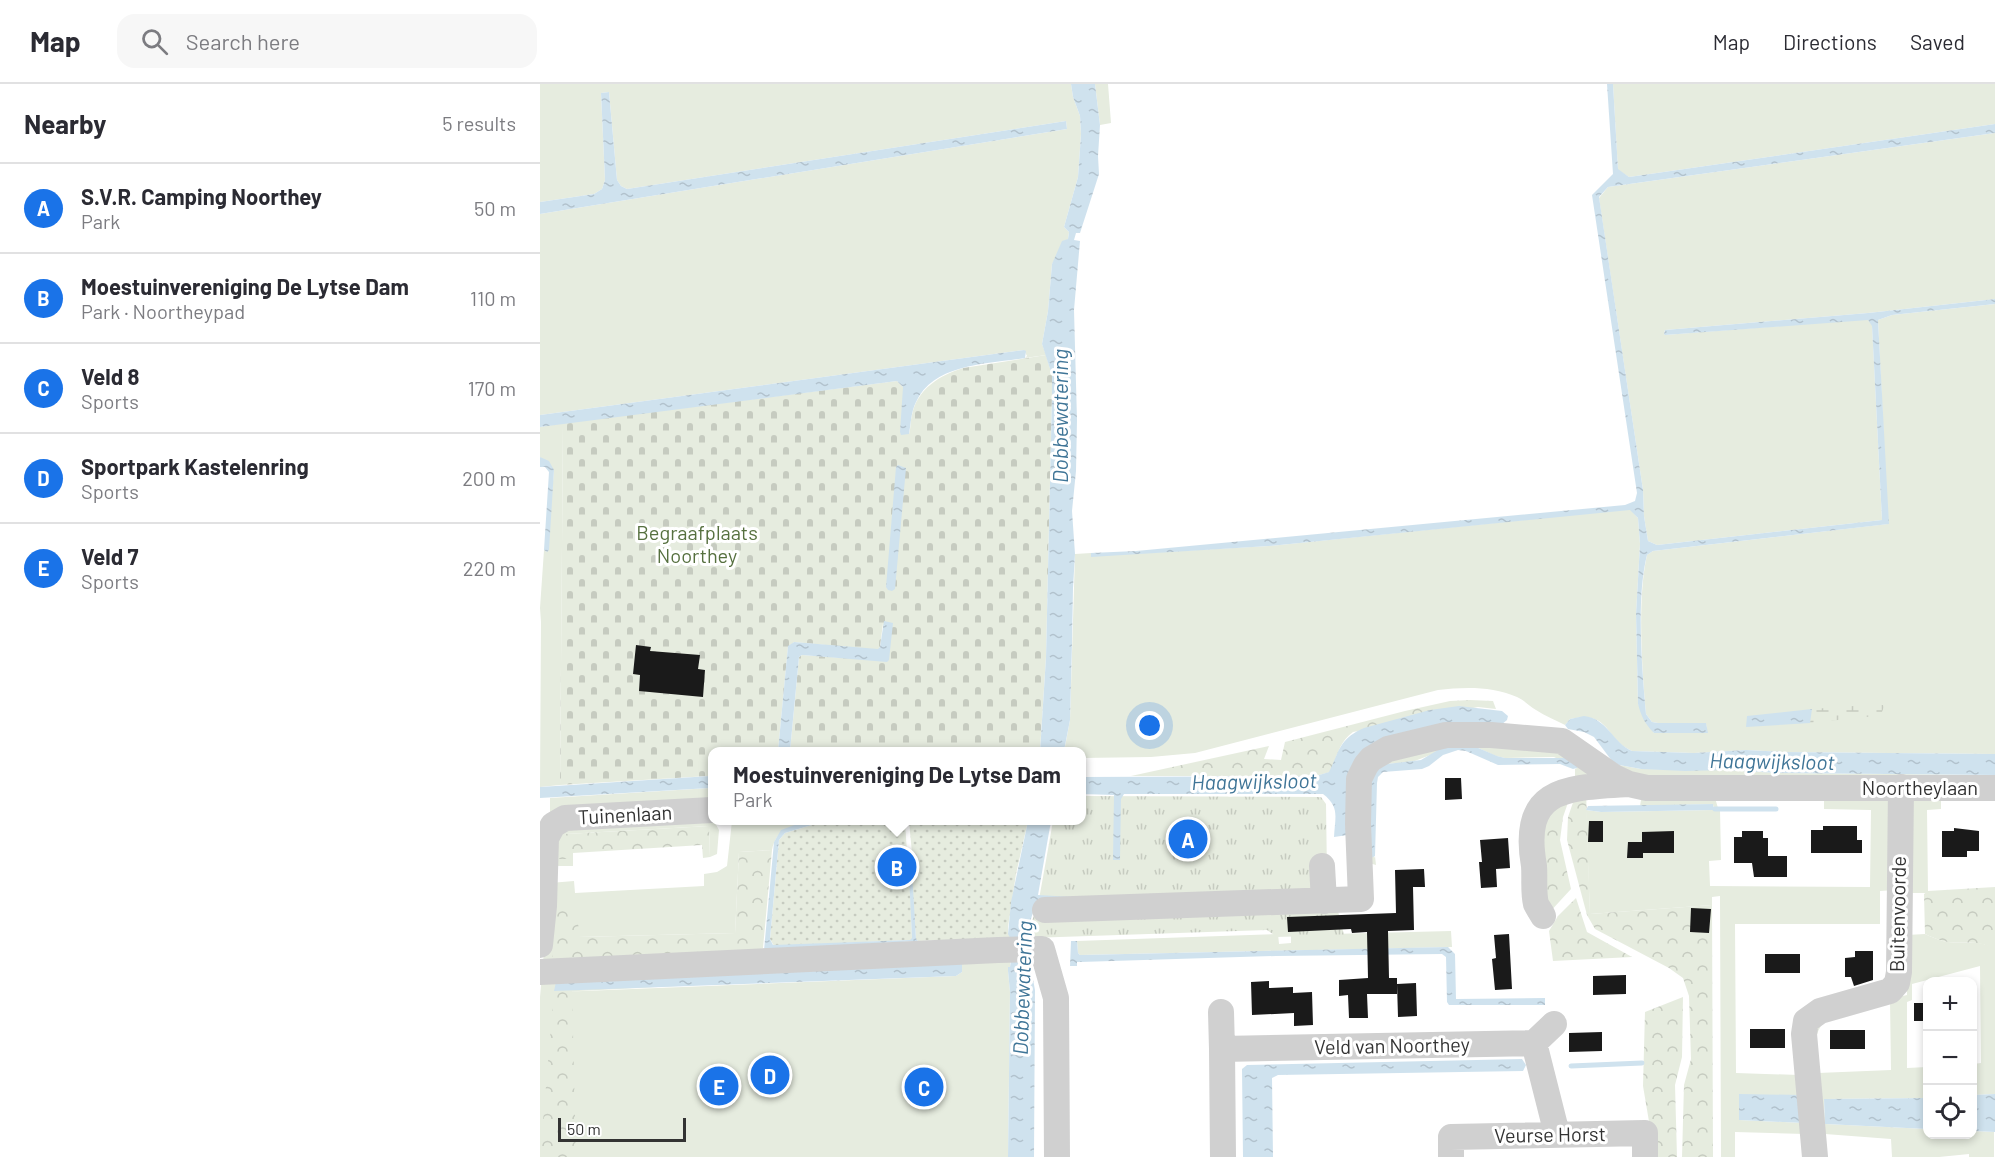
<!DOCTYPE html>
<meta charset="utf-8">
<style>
body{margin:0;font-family:Barlow,sans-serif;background:#f7f7f7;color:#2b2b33}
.controls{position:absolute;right:18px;bottom:18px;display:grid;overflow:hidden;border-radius:12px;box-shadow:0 3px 9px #0003}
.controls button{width:54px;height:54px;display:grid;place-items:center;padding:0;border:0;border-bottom:2px solid #e1e1e2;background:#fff;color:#2b2b33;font:30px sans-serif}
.scale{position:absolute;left:18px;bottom:15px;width:128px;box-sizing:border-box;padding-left:6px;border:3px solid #333;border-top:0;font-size:16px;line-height:21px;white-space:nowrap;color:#333;-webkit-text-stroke:4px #fff;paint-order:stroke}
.you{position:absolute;left:610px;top:642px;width:21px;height:21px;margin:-15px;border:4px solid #fff;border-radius:50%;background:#1a73e8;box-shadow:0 0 0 9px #1a73e833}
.badge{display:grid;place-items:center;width:39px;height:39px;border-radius:50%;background:#1a73e8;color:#fff;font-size:20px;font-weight:700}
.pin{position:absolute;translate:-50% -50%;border:3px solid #fff;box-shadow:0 2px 6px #0006}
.popup{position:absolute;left:168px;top:663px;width:378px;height:78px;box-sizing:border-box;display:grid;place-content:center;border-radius:12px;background:#fff;filter:drop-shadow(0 2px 4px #0005);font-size:20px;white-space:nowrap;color:#7c7c81}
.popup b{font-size:22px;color:#2b2b33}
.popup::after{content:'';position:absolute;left:50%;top:100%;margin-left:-12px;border:12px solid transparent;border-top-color:#fff}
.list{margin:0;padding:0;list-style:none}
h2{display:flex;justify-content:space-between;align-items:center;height:78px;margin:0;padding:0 24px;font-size:26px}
h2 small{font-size:20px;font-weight:400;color:#7c7c81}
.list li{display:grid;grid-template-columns:39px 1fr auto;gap:18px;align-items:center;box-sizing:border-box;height:90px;padding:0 24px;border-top:2px solid #e1e1e2}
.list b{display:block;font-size:22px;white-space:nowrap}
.list p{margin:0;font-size:20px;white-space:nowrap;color:#7c7c81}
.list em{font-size:20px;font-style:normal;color:#7c7c81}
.icon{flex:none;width:33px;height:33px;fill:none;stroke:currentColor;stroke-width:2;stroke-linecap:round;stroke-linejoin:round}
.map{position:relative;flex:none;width:1455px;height:1073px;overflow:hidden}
header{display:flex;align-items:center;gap:36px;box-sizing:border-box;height:84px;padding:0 30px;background:#fff;border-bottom:2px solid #e1e1e2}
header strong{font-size:28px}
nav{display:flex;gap:33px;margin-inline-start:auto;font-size:21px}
.search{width:420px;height:54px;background:#f7f7f7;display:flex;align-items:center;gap:15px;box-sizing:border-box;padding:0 21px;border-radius:18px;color:#7c7c81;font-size:22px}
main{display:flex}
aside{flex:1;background:#fff}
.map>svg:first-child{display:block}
</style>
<header>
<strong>Map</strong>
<div class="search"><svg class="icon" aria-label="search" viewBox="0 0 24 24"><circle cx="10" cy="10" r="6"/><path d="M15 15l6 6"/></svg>Search here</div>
<nav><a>Map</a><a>Directions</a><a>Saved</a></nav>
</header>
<main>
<aside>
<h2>Nearby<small>5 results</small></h2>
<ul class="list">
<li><span class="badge">A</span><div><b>S.V.R. Camping Noorthey</b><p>Park</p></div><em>50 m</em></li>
<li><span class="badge">B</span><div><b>Moestuinvereniging De Lytse Dam</b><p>Park · Noortheypad</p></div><em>110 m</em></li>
<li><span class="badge">C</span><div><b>Veld 8</b><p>Sports</p></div><em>170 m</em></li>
<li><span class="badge">D</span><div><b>Sportpark Kastelenring</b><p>Sports</p></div><em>200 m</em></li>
<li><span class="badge">E</span><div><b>Veld 7</b><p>Sports</p></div><em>220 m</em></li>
</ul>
</aside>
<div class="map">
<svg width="1455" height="1073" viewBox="0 0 1455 1073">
<defs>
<pattern id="forest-crowns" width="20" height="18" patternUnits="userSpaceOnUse" patternTransform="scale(1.5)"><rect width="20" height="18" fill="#e6ecdf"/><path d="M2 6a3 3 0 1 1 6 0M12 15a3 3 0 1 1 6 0" fill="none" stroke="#c6cbc0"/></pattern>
<pattern id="wetland-marsh" width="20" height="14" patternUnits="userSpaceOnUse" patternTransform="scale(1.5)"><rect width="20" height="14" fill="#e6ecdf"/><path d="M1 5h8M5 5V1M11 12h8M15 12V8" fill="none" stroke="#c6cbc0"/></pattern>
<pattern id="cemetery-stones" width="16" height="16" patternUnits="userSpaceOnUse" patternTransform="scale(1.5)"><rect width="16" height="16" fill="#e6ecdf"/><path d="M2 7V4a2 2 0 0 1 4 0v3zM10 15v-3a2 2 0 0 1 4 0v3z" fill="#c6cbc0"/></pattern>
<pattern id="park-tufts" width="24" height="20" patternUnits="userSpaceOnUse" patternTransform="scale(1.5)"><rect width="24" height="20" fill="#e6ecdf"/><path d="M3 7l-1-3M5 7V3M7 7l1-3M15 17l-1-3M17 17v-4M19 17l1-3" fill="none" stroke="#c6cbc0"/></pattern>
<pattern id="garden-dots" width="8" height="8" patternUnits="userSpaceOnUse" patternTransform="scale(1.5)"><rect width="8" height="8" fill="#e6ecdf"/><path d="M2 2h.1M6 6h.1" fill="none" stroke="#c6cbc0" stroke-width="1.8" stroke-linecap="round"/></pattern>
<pattern id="water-ripples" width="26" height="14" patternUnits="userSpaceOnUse" patternTransform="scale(1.5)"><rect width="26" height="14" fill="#cfe2ee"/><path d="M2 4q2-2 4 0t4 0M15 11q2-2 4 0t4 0" fill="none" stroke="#b2c2cd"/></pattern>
</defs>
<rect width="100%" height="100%" fill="#fff"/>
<path fill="#e6ecdf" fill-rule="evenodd" d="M 0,0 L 531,0 L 533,13 L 540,32 L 541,50 L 538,93 L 524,143 L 529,148 L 528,155 L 512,180 L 508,227 L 502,260 L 506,271 L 485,274 L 487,272 L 484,266 L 0,331 L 0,130 L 527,45 L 526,37 L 87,105 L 81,102 L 77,96 L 69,8 L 61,9 L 65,96 L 62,105 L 54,110 L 0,118 Z
M 555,0 L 568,0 L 571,39 L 560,41 Z
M 1073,0 L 1455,0 L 1455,40 L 1089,93 L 1078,86 Z
M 1455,49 L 1455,215 L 1328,229 L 1125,246 L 1124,249 L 1125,251 L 1328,235 L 1332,241 L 1342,436 L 1117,461 L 1108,457 L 1104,432 L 1103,406 L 1059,114 L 1068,103 Z
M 1455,220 L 1455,670 L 1243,668 L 1206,666 L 1154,669 L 1092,667 C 1064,655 1071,626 1030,635 L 1025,641 C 1016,636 1005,632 996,626 C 989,622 984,616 977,613 C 952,602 924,603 898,606 L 655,669 L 611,673 L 542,674 L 542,668 L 524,668 L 530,636 L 535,470 L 551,469 L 551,472 L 729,462 L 1090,425 L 1098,434 L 1100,460 L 1096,530 L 1098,620 L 1114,649 L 1167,649 L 1166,639 L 1118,639 L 1112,638 L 1106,630 C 1102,585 1097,515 1107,471 L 1113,467 L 1348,440 L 1338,236 L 1352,231 Z
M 23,339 L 20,701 L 0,703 L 1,538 L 0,524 L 4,466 L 7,468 L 14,386 L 0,373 L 0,343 Z
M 900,659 L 1019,662 L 1068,692 L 1035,700 L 1035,685 L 1037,684 L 1014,673 L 965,674 L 956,672 L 936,663 L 893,670 L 872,678 L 847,680 L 836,684 L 834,774 L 835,772 L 836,781 L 829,779 L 827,686 Z
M 1079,681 L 1101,685 L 1184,686 L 1238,689 L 1455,691 L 1455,700 L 1128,699 L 1075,686 Z
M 172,700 L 172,721 L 10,735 L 10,714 L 170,704 Z
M 1284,707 L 1353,707 L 1354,806 L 1340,807 L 1340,840 L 1195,840 L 1196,989 L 1259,991 L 1262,1011 L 1199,1036 L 1264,1039 L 1265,1050 L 1195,1048 L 1195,1073 L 1181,1073 L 1180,812 L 1172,813 L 1172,821 L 1050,830 L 1046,726 L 1061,728 L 1174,726 L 1173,720 L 1100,722 L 1102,710 L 1175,714 L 1178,724 L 1180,725 L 1181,776 L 1169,777 L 1170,802 L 1330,803 L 1331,726 L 1284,725 Z
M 1401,708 L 1401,725 L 1387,726 L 1388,809 L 1367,809 L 1365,709 Z
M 174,737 L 179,746 L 177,770 L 170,773 L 169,742 L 26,750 L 20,775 L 33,775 L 33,782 L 14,782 L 18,744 Z
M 192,737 L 268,737 C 251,743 236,745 232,766 L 199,768 L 195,849 L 38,853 L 12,878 L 213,869 L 223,864 L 224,866 L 471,854 L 470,883 L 468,887 L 470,908 L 468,1073 L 0,1073 L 0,913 L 10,799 L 34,797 L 35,809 L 164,802 L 164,790 L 177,788 L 187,782 ZM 422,888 L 416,892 L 18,908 Z
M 911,847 L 912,863 L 540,871 L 538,869 L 537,857 L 738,850 L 739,860 L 751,859 L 751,851 Z
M 1385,850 C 1392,853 1400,857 1408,858 C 1426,860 1439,855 1455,865 L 1455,1010 L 1433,1011 L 1433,980 L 1441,979 L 1440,882 L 1372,900 L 1372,916 L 1367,918 L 1367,984 L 1387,983 L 1387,1014 L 1284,1015 L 1285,1040 L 1387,1045 L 1388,1050 L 1432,1050 L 1433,1047 L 1454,1048 L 1454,1073 L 1429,1073 L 1429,1070 L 1399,1073 L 1352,1073 L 1351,1055 L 1285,1050 L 1270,945 L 1281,942 C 1272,955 1277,973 1278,989 L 1351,986 L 1350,915 L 1367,911 L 1367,851 Z"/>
<path fill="url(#forest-crowns)" d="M 930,616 L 953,617 L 956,625 L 938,623 L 813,648 C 799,658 797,673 790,688 L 776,692 L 591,692 L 729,662 L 724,675 L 741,676 L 745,658 L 865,627 L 910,617 Z
M 1046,706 L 1050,830 L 1172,821 L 1173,1073 L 1142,1073 L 1144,1001 L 1151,975 L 1149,912 L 1143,894 L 1129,884 L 1055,845 L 1047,831 L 1027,756 L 1028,733 L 1037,707 Z
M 1031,710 L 1023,733 L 1020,756 L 1031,805 L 1008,830 L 999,799 L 1007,721 Z
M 169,742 L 170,773 L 163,774 L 162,761 L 33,769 L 33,775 L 19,775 L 20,758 L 26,750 Z
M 232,766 L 223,864 L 214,869 L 12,878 L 18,819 L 37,819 L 39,853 L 195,849 L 199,768 Z
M 1455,803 L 1455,866 C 1439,855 1426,860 1408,858 C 1400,857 1392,853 1385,850 L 1384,810 L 1388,807 Z
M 1036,814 L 1047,848 L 1092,873 L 1013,877 L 1009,847 L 1018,832 Z
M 14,907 L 32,907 L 36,1073 L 0,1073 Z
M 1143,913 L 1142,973 L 1135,1001 L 1137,1073 L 1115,1073 L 1103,1002 L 1105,928 Z"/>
<path fill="url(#wetland-marsh)" d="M 1342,620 L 1344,623 L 1341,630 L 1335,632 L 1270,639 L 1272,625 Z"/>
<path fill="url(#cemetery-stones)" d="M 506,271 L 512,291 L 512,312 L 506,573 L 500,667 L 250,667 L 259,573 L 262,571 L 347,577 L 343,539 L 340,563 L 338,566 L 254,558 L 248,563 L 238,667 L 172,668 L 172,700 L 169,692 L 20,701 L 23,339 L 357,297 L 363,303 L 369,350 C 371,344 370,337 372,331 C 377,305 400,291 423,284 Z"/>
<path fill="url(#park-tufts)" d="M 542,712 L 781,713 L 786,720 L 787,791 L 792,803 L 804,851 L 737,853 L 727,846 L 490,854 L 490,842 L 498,821 L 513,737 L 542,736 Z"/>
<path fill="url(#garden-dots)" d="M 285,737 L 365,737 L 367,769 L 372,769 L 369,737 L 488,737 L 476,790 L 468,843 L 468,849 L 471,854 L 378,857 L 376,855 L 371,788 L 370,788 L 372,855 L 371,856 L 234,862 L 230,855 L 239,756 L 245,749 Z"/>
<path fill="url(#water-ripples)" d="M 531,0 L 555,0 L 560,41 L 558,72 L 559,90 L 540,149 L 536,149 L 534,156 L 540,157 L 534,226 L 537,336 L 536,387 L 532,427 L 535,470 L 533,504 L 532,559 L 530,636 L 524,667 L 500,668 L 506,573 L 512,312 L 512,291 L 502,260 L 508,227 L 512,180 L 522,157 L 528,155 L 529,148 L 524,143 L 538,93 L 541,50 L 540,32 L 533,13 Z
M 1067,0 L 1073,0 L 1078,85 L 1089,93 L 1455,40 L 1455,49 L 1068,103 L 1059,113 L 1103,406 L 1104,432 L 1108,457 L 1117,461 L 1342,436 L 1332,242 L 1328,236 L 1125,251 L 1124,250 L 1125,246 L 1328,229 L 1455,215 L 1455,220 L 1352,231 L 1338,236 L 1349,440 L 1113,467 L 1107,471 C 1096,514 1102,585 1106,630 L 1112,638 L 1118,639 L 1166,639 L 1168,649 L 1114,649 C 1105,640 1101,632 1098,620 L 1096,530 L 1100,460 L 1098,434 L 1090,426 L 729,462 L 551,473 L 551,469 L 596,467 L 1085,421 L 1095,417 L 1097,409 L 1052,111 L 1073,90 Z
M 69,8 L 77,96 L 81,102 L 87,105 L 526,37 L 527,45 L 0,130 L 0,118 L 54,110 L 62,105 L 65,96 L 61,9 Z
M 484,266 L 486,267 L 485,274 C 449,280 394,279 376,318 C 371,328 371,339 369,350 L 361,351 L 360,348 L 363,303 L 357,297 L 0,343 L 0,331 Z
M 0,373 L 9,377 L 14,386 L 9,466 L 7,468 L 4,466 L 9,388 L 5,383 L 0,383 Z
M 358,381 L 366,384 L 355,505 L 352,507 L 348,506 L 346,503 L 356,383 Z
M 344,537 L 353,539 L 349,576 L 347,578 L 262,571 L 259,573 L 250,667 L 238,667 L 248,562 L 254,558 L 338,565 L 340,563 Z
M 919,622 L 962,627 L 968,632 L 967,636 L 961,641 L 850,655 L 808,751 L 794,753 C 795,733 800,723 783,710 L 584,710 L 581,715 L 580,776 L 573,776 L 574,711 L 542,710 L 542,693 L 761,692 L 776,692 L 789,688 C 800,666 799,655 824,644 L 890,626 Z
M 1272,625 L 1270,639 L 1206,643 L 1207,632 Z
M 1044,632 C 1067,634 1073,659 1092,667 L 1154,669 L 1206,666 L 1243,668 L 1455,670 L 1455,691 L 1238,689 L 1184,686 L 1145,687 L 1101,685 L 1079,681 L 1072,677 L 1054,653 L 1044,648 L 1028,645 L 1025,641 L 1030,635 Z
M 903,663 L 936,663 L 957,672 L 965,674 L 1032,674 L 1038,681 L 1037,684 L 1033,685 L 1020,680 L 958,681 L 926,667 L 918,666 L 903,671 L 889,682 L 882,685 L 843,688 L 838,693 L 837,699 L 835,772 L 831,774 L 829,703 L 833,688 L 847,680 L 881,676 Z
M 170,692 L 172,702 L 170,704 L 0,714 L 0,703 Z
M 1173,720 L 1174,726 L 1061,728 L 1046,726 L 1048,722 Z
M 268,736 L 285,737 L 245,749 L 239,756 L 230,855 L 233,861 L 370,856 L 372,854 L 369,790 L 372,788 L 376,855 L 378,857 L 224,866 L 234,758 L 241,746 Z
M 488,737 L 511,737 L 498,811 L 533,813 L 533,817 L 497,816 L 489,841 L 487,864 L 495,906 L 494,1073 L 468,1073 L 470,908 L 468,887 L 468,883 L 470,883 L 473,859 L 468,850 L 471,818 Z
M 531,857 L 537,857 L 538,869 L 540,871 L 908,863 L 915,870 L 916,915 L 1005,914 L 1005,921 L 909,921 L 907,918 L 906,873 L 902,870 L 736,872 L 540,878 L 537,878 L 537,882 L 530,882 Z
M 422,880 L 422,888 L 416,892 L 14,907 L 16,898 Z
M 982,975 L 986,981 L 983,987 L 738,991 L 732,994 L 733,1073 L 703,1073 L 702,985 L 707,981 Z
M 1199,1010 L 1262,1011 L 1264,1039 L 1199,1036 Z
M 1455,1010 L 1455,1048 L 1433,1047 L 1433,1011 Z
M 1387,1014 L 1387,1045 L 1285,1040 L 1284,1015 Z"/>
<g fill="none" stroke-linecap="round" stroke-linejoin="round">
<path stroke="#cfe2ee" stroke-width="5" d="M 1175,725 L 1236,725
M 1031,982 L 1102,979"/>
</g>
<path fill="#1a1a1a" d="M 96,561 L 111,563 L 110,567 L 160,571 L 158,585 L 165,586 L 163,613 L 99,607 L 100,591 L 93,590 Z
M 905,694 L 921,694 L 922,715 L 905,716 Z
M 1049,737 L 1063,737 L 1063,758 L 1048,758 Z
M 1283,742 L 1317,742 L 1317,756 L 1322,756 L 1322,769 L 1271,769 L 1271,746 L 1283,746 Z
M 1414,744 L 1439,747 L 1439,767 L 1427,767 L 1427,773 L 1402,773 L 1402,747 L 1414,747 Z
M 1134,747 L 1134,769 L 1103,769 L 1103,774 L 1087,774 L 1088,758 L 1102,758 L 1102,748 Z
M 1202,747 L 1223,747 L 1223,754 L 1228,754 L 1228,772 L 1247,772 L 1247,793 L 1214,793 L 1212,779 L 1194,779 L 1194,753 L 1202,753 Z
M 968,754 L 970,784 L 956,785 L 957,803 L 941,804 L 939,778 L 942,778 L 940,756 Z
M 884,785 L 885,803 L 873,803 L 874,846 L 848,847 L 849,894 L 857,894 L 857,910 L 827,910 L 828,934 L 809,934 L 808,911 L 799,912 L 799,896 L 828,894 L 827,848 L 812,849 L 811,845 L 748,848 L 747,833 L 856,829 L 855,786 Z
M 1151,824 L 1171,825 L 1169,849 L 1150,848 Z
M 969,850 L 972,905 L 955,906 L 952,875 L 956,874 L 954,851 Z
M 1315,867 L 1333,867 L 1333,896 L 1314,902 L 1311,893 L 1305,893 L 1305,874 L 1315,873 Z
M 1225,870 L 1260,870 L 1260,889 L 1225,889 Z
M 1086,891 L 1086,910 L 1053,911 L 1053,892 Z
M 729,897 L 729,904 L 753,903 L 753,909 L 772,908 L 773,941 L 754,942 L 754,929 L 712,931 L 711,898 Z
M 876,899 L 877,932 L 858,933 L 857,900 Z
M 1374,919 L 1388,919 L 1388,937 L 1374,937 Z
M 1210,945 L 1245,945 L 1245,964 L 1210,964 Z
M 1290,946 L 1325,946 L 1325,965 L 1290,965 Z
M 1062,948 L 1062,967 L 1029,968 L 1029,949 Z"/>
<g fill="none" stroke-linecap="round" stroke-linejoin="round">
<path stroke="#d0d0d0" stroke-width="26" d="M 782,782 L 784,817
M 505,826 L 821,815 L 818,740 L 819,695 L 826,681 L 831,675 L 848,665 L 906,651 L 951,651 L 1022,657 L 1074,693 L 1089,700 L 1107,704 L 1455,704
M 1003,832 C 1001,828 998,824 996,820 C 993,808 995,794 994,782 C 980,703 1026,704 1088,700
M 0,861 L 4,822 L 6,754 L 13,741 L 25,734 L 172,726
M 0,888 L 458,866 L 502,865 L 516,914 L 517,1073
M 681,928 L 682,965
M 994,959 L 1017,1050
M 683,1073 L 682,965 L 994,959 L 1014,940
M 911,1073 L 911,1053 L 1105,1049 L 1105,1073
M 1275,1073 L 1264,950 L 1266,937 L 1280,927 L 1350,907 L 1357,899 L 1359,888 L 1361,703"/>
</g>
<g text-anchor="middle" stroke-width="6" stroke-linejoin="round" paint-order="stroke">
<g font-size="20" fill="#56703f" stroke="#fff">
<text x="157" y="456">Begraafplaats<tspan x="157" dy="23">Noorthey</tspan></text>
</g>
<g font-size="20" fill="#333" stroke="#fff">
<text x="1380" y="711">Noortheylaan</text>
<text transform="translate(85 731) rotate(-3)" y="7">Tuinenlaan</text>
<text transform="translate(1358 830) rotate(-89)" y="7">Buitenvoorde</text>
<text transform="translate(852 962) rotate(-1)" y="7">Veld van Noorthey</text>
<text transform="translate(1010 1051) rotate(-1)" y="7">Veurse Horst</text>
</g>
<g font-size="21" font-style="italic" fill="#3f7597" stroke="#fff">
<text transform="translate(521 332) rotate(-90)" y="7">Dobbewatering</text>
<text transform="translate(1232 678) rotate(1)" y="7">Haagwijksloot</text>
<text transform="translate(714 698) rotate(-1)" y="7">Haagwijksloot</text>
<text transform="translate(483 904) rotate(-88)" y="7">Dobbewatering</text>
</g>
</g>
</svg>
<div class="controls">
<button>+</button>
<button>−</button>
<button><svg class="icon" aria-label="locate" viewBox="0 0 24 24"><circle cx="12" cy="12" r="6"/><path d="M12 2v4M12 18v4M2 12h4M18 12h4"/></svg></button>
</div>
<div class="scale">50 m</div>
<div class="you"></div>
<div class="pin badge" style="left:648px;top:755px">A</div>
<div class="pin badge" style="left:357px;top:783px">B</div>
<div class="popup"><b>Moestuinvereniging De Lytse Dam</b>Park</div>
<div class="pin badge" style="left:384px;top:1003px">C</div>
<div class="pin badge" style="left:230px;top:991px">D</div>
<div class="pin badge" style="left:179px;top:1002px">E</div>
</div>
</main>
